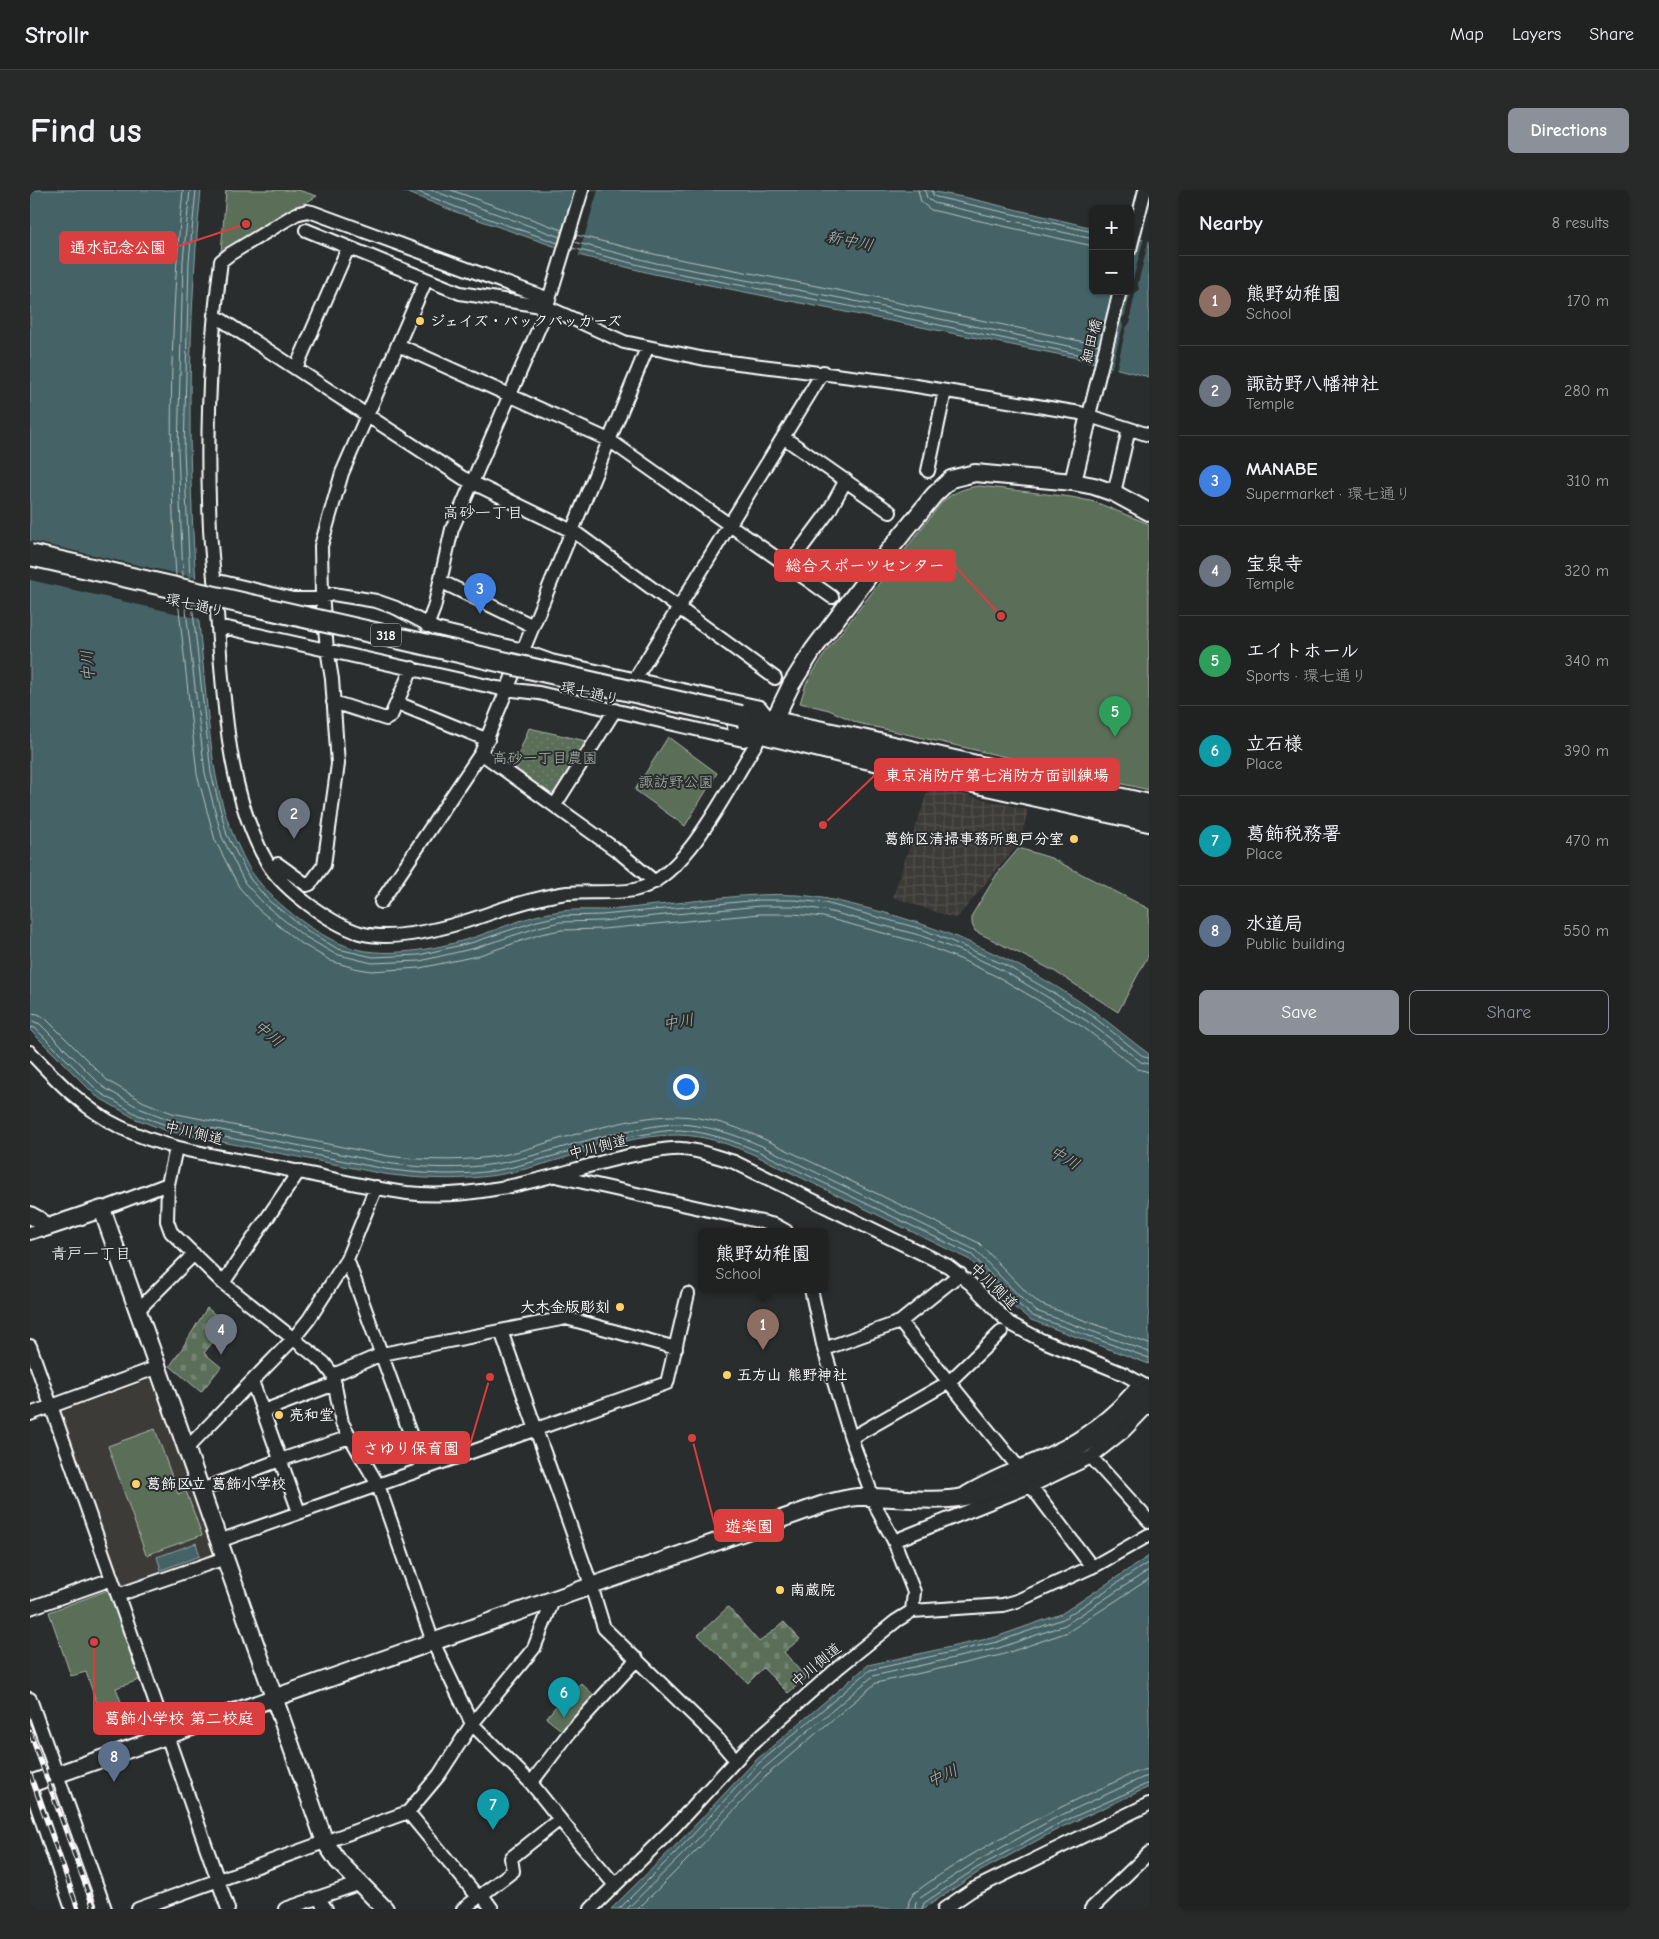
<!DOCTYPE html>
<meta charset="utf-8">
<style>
body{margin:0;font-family:"Comic Neue","Klee One",sans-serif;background:#282a2a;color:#f1f3f6}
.controls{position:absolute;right:15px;top:15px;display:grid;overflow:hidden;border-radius:8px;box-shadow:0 1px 4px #0004}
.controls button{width:45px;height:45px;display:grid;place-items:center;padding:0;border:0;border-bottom:1px solid #3d3f40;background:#202222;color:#f1f3f6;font:25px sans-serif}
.you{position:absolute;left:655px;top:896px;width:18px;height:18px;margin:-12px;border:4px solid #fff;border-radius:50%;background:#1a73e8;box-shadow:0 0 0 8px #1a73e833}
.badge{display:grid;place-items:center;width:32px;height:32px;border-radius:50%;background:#8c9099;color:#fff;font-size:16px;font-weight:700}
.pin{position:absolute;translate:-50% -41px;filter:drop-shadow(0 1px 2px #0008)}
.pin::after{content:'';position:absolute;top:26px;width:18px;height:15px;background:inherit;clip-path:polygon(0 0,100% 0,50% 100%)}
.popup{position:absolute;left:668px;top:1038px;width:130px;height:65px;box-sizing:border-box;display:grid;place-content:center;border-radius:8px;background:#202222;filter:drop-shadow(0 1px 4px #0005);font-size:16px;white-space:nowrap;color:#a2a4a5}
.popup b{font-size:19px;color:#f1f3f6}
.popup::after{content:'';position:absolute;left:50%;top:100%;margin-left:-10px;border:10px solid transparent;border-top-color:#202222}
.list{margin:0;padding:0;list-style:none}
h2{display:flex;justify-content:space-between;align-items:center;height:65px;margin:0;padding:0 20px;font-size:21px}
h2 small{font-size:16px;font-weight:400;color:#a2a4a5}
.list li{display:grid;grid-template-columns:32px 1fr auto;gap:15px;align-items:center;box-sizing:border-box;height:90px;padding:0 20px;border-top:1px solid #3d3f40}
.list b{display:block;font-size:19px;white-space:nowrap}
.list p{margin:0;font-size:16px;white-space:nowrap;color:#a2a4a5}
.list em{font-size:16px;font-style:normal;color:#a2a4a5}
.actions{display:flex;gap:10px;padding:15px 20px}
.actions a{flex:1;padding:11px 0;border:1px solid #8c9099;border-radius:8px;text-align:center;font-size:18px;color:#8c9099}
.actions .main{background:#8c9099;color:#fff}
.map{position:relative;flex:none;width:1119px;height:1719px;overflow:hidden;border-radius:8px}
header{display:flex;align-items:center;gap:30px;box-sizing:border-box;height:70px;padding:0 25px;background:#202222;border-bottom:1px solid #3d3f40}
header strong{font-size:24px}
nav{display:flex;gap:28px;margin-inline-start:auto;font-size:18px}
.intro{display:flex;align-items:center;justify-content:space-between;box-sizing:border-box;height:120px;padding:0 30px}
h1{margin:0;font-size:35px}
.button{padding:12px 22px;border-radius:8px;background:#8c9099;color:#fff;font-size:18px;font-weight:700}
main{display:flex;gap:30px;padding:0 30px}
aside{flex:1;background:#202222;border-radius:8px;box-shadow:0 1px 4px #0004}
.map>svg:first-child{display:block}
</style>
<header>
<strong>Strollr</strong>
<nav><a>Map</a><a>Layers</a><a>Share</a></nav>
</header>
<div class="intro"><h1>Find us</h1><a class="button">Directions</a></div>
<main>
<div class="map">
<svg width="1119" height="1719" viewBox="0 0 1119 1719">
<defs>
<pattern id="industrial-grid" width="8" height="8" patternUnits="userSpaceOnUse" patternTransform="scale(1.25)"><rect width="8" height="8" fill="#3e3b38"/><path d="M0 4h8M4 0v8" fill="none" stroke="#514f4c"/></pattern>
<pattern id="cemetery-stones" width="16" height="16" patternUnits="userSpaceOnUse" patternTransform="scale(1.25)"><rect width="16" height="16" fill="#5a6e59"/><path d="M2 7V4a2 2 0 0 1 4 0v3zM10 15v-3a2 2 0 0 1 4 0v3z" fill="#738472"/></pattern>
<pattern id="garden-dots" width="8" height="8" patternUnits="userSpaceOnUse" patternTransform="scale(1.25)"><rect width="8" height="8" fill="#5a6e59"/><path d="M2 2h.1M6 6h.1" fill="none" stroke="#738472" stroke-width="1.8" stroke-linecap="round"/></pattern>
</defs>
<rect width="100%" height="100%" fill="#2a2d2e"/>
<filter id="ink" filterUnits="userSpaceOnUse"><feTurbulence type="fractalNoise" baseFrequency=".02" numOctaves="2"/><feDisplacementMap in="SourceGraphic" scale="10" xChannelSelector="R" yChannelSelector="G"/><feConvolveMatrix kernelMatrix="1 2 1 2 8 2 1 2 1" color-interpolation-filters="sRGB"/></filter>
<g filter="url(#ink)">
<path fill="#3e3b38" d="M 120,1190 L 123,1192 L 182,1361 L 179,1368 L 94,1399 L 90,1394 L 29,1226 L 32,1221 Z"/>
<path fill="url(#industrial-grid)" d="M 899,596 L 998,620 L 990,652 L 926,729 L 863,707 Z"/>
<path fill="#5a6e59" stroke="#acb6ac" d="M 196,0 L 268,0 L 287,6 L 191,63 Z
M 949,296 L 1041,307 L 1065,312 L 1119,334 L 1119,600 L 828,533 L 799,520 L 770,513 L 776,494 L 796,462 L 912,312 C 924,302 934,298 949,296 Z
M 638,547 L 687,583 L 655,636 L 605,600 Z
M 989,658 L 1021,668 L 1119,719 L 1119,764 L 1088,822 L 1024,781 L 945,741 L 942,734 L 942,725 L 967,684 Z
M 125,1239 L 148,1304 L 156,1301 L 172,1345 L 116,1365 L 78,1256 Z
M 78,1400 L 80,1401 L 112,1489 L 86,1498 L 91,1512 L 69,1520 L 56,1482 L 41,1486 L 19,1422 Z
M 551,1493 L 567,1508 L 535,1543 L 516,1528 L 532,1509 Z"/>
<path fill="url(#cemetery-stones)" stroke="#acb6ac" d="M 177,1118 L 197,1134 L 174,1163 L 191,1177 L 171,1202 L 140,1176 C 154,1157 164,1138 177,1118 Z
M 698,1417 L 729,1452 L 754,1432 L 770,1449 L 754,1462 L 776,1488 L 758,1503 L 733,1478 L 718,1493 L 668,1445 Z"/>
<path fill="url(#garden-dots)" stroke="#acb6ac" d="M 499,538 L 556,551 L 523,605 L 483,578 Z"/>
<path fill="#456366" stroke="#8fa1a3" d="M 0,0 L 171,0 C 155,158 157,317 173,475 C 179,532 181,594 204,647 C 210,659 215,673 223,684 C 245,715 293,752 330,760 C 367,767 410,758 445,747 C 472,738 497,726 525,722 C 541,719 558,720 575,720 C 589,719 603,718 616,716 C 666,712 717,702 766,705 C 791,706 815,713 840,719 C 918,738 1001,776 1066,823 C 1084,836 1101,851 1119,864 L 1119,1174 L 1001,1130 L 985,1118 L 940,1070 L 727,966 C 702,955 675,945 647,945 C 591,945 537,970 483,982 C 441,991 398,990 354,984 L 137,941 L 106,929 L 66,906 L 0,840 Z
M 371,0 L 894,0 L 938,8 L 1063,38 L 1063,101 L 1100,101 L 1100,47 L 1119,51 L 1119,187 L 1042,167 L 624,84 L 552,66 L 426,22 Z
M 166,1353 L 170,1366 L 131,1380 L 127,1367 Z
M 1119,1366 L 1119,1597 L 1030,1638 L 949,1682 L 893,1719 L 581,1719 L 655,1646 L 725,1571 L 838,1475 L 966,1447 L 1031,1424 Z"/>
<path fill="#2a2d2e" d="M 546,0 L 568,0 L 548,68 L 528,61 Z
M 1114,47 L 1119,49 L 1108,94 L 1109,99 L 1105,104 L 1100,127 L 1101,131 L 1096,138 L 1086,181 L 1081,180 L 1093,136 L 1091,129 L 1095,125 L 1100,103 L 1100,95 L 1102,93 Z
M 0,351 L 167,388 L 171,429 L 0,390 Z"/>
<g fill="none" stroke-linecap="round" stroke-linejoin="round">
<path stroke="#b5c1c2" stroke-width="1" d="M 384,0 L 428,18 L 528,53
M 401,0 L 530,47
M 421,0 L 532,40
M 888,0 L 891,12 L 901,20 L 1063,56
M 895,0 L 897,8 L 904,13 L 1063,49
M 902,0 L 903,5 L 906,7 L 1063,42
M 546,45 L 628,65 L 812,101 L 1069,155
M 544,52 L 626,73 L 810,108 L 1067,162
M 542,58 L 625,79 L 809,114 L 1066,168
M 146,386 C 138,258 140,128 153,0
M 153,388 L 148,260 L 153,71 L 160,0
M 160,390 L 154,260 L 159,71 L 166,0
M 148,410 L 167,584 L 185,650 L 209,697 L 229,720 L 269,752 L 301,771 L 324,778 L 341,781 L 390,778 L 447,766 L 511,744 L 531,740 L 573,739 L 730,724 L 764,724 L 793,727 L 887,752 L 930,769 L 970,788 L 1053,837 L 1108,879 L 1119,882
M 155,412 L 175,583 L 192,647 L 215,693 L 235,715 L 274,746 L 305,764 L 342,773 L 390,771 L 445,758 L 509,737 L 530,732 L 572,731 L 730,716 L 765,716 L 794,720 L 889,745 L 933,762 L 974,781 L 1057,831 L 1111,872 L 1119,874
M 162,413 L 181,583 L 197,645 L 220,689 L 239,711 L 278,741 L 308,759 L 343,767 L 389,765 L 444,752 L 507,731 L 529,726 L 572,725 L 729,710 L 765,710 L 795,713 L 892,739 L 935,757 L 977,776 L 1061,825 L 1114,867 L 1119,868
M 0,823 L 8,824 L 15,828 L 78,891 L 114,912 L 142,923 L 358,966 C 398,971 438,972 478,964 C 496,960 512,954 529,949 C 564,939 612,925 648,926 C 679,927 708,937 736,950 L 949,1053 L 998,1104 L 1010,1114 L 1119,1154
M 0,830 L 10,834 L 73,897 L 111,919 L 141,930 L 356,973 C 398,979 440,980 481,971 C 526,961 569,944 614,938 C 625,936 637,934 648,934 C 678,935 706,945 732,956 L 945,1060 L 992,1109 L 1006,1121 L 1119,1162
M 0,837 L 5,838 L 69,902 L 108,925 L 139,936 L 355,979 C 398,985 441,987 483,977 C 528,966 570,950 616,944 C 627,942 638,940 650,940 C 678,942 704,951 730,962 L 942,1065 L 988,1114 L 1003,1126 L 1119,1168
M 589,1719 L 658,1650 L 728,1574 L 840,1480 L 967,1452 L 1033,1429 L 1119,1372
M 597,1719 L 663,1654 L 733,1579 L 843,1486 L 969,1458 L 1035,1435 L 1119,1380
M 608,1719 L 668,1659 L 738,1584 L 846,1493 L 971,1465 L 1038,1442 L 1119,1389
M 878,1719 L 879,1711 L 884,1703 C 953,1652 1032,1616 1109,1581 L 1119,1579
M 885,1719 L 886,1712 L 890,1708 L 944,1673 L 1025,1628 L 1112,1588 L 1119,1586
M 892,1719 L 894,1713 L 947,1678 L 1028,1634 L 1119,1593"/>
<defs>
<path id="minor" d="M 276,40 L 430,103 L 517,117 L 594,152 L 675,169 L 862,192 L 1050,223 L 1119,245
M 1100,59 L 1115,0
M 519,109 L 282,22 L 277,21 L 266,24 L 200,64 L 191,71 C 179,160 176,250 180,339 C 182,372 186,404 188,437 C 194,514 198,606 238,674 C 254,700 301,734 330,743 C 370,754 434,733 472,719 C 494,712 515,706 537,703 C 560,701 582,704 604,700 C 659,689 702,587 733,543
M 184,125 L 433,288 L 546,343 L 745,488
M 368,155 L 579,250 L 802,407
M 617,158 L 451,563 L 589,662 L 625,692
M 266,178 L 318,58
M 1059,225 L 1090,101
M 753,247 L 860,322
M 898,281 L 915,201
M 1084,303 L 1099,239
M 758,376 L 799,321 L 816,290
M 184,390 L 263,409 L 284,409 L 303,404 L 346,411 L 366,418 L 406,439 L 485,458 L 521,471 L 730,517 L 742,532
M 410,391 L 503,436
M 188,436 L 467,498 L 509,503 L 713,550 L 731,544
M 397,436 L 404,418 L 422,339 L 514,126 L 552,0
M 605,489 L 793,182
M 303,512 L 356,529 L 361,526 L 382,478
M 367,513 L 458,550
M 525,615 L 585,520
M 241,678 L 248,674 L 277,695 L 280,694 L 294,675 L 308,574 L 302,489 L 297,459 L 292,405 L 291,356 L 312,283 L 396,90
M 351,712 L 451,563
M 0,862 C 26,890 55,920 90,937 C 136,960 189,966 239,976 C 285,984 331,997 377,1003 C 405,1006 436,1004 464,999 C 515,992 563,971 615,963 C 627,961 640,958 652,959 C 670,960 687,967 704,972 L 918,1076 L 941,1094 L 979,1133 L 1011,1150 L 1094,1184 L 1119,1198
M 526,986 L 701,1025 L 745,1035 L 756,1041
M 138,994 L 137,1031 L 141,1042 L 193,1093 L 294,1173 L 303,1185 L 312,1233 L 348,1295 L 403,1452 L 442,1534 L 501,1593 L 545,1648 L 585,1695
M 72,1019 L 138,994 L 146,958
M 0,1043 L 15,1038
M 317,1069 L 393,1279
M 193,1093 L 269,981
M 781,1099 L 794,1159 L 821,1248 L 848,1321 L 864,1351 L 884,1402 L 882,1421
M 108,1120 L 164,1064
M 870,1132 L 988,1277
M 471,1141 L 558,1386 L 574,1438 L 686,1547 L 705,1569
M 0,1156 L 198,1719
M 794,1159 L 870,1132 L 930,1084
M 303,1185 L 352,1164 L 536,1128 L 646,1158
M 222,1191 L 269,1322
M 233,1221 L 305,1194
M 0,1224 L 128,1177
M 821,1248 L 919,1192 L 971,1142
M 157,1258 L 263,1149 L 279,1129 L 317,1069 L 346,997
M 1061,1267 L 1119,1331
M 1001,1296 L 1062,1377
M 171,1300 L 250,1270 L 320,1247
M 936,1303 C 968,1284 1004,1272 1037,1255 C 1065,1239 1090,1218 1110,1193
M 189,1351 L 637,1193 L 658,1104
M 864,1351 L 1001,1296 L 1061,1267 L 1094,1241 L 1119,1215
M 88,1405 L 195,1368
M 0,1418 L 82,1389
M 0,1509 L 75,1719
M 501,1593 L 540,1542 L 607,1469
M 0,1596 L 42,1719
M 378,1622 L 448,1707
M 452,1705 L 462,1719
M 288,1708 L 296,1719
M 108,1719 L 378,1622 L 409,1585 L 442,1534 L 504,1458 L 524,1408
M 255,1719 L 331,1693
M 433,1719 L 483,1681 L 481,1668 L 530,1629
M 561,1719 L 645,1636 L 717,1558 L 809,1477 L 866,1431 L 882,1421 L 973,1415 L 987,1411 L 1068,1374 L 1119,1345
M 914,1719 L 942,1700 L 1119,1614
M 1061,1719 L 1119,1663"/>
<path id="tertiary" d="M 1043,292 L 1059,225
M 736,539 L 748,522 L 761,495 L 783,460 L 844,379 L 904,305 L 921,289 L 945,283 L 1043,292 L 1064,296 L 1084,303 L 1119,322
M 0,1025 L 9,1030 L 15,1038 L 72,1019 L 295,1652 L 308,1671 L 355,1719
M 0,1594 L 791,1315 C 803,1312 815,1308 828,1307 C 858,1306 889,1312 919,1309 C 946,1307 971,1297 995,1286 C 1044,1264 1082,1240 1119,1200"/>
<path id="primary" d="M 720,527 L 836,551 L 1119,615
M 708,537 L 827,566 L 1119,631"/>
</defs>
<use href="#minor" stroke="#fff" stroke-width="16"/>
<use href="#tertiary" stroke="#fff" stroke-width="20"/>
<use href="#primary" stroke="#fff" stroke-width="24"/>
<use href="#minor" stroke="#2a2d2e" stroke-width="12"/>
<use href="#tertiary" stroke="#2a2d2e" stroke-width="16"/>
<use href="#primary" stroke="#2a2d2e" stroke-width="20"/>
<defs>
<path id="rail" d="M 0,1542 L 64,1719
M 0,1584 L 48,1719"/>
</defs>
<use href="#rail" stroke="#fff" stroke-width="5"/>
<use href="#rail" stroke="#2a2d2e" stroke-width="3" stroke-dasharray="9" stroke-linecap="butt"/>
<defs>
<path id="primary-bridge" d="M 0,365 L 711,526"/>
</defs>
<use href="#primary-bridge" stroke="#fff" stroke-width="24" stroke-linecap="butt"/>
<use href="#primary-bridge" stroke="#2a2d2e" stroke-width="20"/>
</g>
</g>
<g fill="#ffd166" stroke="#2a2d2e" stroke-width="2">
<circle cx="390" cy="131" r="5"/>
<circle cx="1044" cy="649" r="5"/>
<circle cx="590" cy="1117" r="5"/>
<circle cx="697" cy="1185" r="5"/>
<circle cx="249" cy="1225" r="5"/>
<circle cx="106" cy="1294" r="5"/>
<circle cx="750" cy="1400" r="5"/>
</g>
<g text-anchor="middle" stroke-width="4" stroke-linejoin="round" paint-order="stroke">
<rect fill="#2a2d2e" stroke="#bfc0c0" stroke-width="1" x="341" y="433.5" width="30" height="23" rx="4"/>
<g font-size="14" font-weight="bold" fill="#fff">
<text x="356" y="450">318</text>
</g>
<g font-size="15" font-weight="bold" fill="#fff" stroke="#2a2d2e" text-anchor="start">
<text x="400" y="136">ジェイズ・バックパッカーズ</text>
<text x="1034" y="654" text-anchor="end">葛飾区清掃事務所奥戸分室</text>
<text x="580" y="1122" text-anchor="end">大木金版彫刻</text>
<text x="707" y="1190">五方山 熊野神社</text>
<text x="259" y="1230">亮和堂</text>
<text x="116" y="1299">葛飾区立 葛飾小学校</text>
<text x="760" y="1405">南蔵院</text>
</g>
<g font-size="15" fill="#fff" stroke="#2a2d2e">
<text transform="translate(1061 151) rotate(-76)" y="5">細田橋</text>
<text transform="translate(165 415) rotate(13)" y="5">環七通り</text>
<text transform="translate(560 503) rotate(13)" y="5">環七通り</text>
<text transform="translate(164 943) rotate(13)" y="5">中川側道</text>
<text transform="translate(568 957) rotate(-14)" y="5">中川側道</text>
<text transform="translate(964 1096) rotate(44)" y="5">中川側道</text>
<text transform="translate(786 1475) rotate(-40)" y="5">中川側道</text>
</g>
<g font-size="15" fill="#acb6ac" stroke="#2a2d2e">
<text x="515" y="573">高砂一丁目農園</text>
<text x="646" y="597">諏訪野公園</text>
</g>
<g font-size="16" font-style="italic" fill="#abb9ba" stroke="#2a2d2e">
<text transform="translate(820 50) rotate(12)" y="6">新中川</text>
<text transform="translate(57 476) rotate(-94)" y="6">中川</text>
<text transform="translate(648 831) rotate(-9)" y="6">中川</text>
<text transform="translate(239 843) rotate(39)" y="6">中川</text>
<text transform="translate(1035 967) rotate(31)" y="6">中川</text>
<text transform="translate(912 1585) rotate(-24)" y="6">中川</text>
</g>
<g font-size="16" fill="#fff" stroke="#2a2d2e">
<text x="453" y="328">高砂一丁目</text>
<text x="61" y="1069">青戸一丁目</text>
</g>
</g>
<path fill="none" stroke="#da3e3e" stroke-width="2" d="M216 34L146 57M971 426L925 376M793 635L845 585M460 1187L439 1258M662 1248L685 1336M64 1452L64 1528"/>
<g fill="#da3e3e" stroke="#2a2d2e" stroke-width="2">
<circle cx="216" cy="34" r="5"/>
<circle cx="971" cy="426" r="5"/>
<circle cx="793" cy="635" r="5"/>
<circle cx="460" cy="1187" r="5"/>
<circle cx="662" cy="1248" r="5"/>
<circle cx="64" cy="1452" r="5"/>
</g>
<g fill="#da3e3e" stroke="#da3e3e" stroke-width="2">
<rect x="30" y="42" width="116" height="31" rx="5"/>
<rect x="745" y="360" width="180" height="31" rx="5"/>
<rect x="845" y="569" width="244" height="31" rx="5"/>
<rect x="323" y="1242" width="116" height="31" rx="5"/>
<rect x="685" y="1320" width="68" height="31" rx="5"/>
<rect x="64" y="1513" width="170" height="31" rx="5"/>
</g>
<g font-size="16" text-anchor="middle" font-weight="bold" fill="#fff">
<text x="88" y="63">通水記念公園</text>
<text x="835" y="381">総合スポーツセンター</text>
<text x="967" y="591">東京消防庁第七消防方面訓練場</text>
<text x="381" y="1264">さゆり保育園</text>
<text x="719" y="1342">遊楽園</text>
<text x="149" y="1534">葛飾小学校 第二校庭</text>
</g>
</svg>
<div class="controls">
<button>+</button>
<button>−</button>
</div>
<div class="you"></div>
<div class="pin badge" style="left:733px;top:1160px;background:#8d6e63">1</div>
<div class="popup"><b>熊野幼稚園</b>School</div>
<div class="pin badge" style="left:264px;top:649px;background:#6b7280">2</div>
<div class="pin badge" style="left:450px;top:424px;background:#3f7fe0">3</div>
<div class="pin badge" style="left:191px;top:1165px;background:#6b7280">4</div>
<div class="pin badge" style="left:1085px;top:547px;background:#2e9e5b">5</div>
<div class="pin badge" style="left:534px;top:1528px;background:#0f9aa8">6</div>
<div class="pin badge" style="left:463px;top:1640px;background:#0f9aa8">7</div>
<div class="pin badge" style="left:84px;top:1592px;background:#5c6f8a">8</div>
</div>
<aside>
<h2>Nearby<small>8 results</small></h2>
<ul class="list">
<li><span class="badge" style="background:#8d6e63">1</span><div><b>熊野幼稚園</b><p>School</p></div><em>170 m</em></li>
<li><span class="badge" style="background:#6b7280">2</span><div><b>諏訪野八幡神社</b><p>Temple</p></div><em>280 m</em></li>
<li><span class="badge" style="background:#3f7fe0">3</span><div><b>MANABE</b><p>Supermarket · 環七通り</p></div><em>310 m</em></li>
<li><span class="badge" style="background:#6b7280">4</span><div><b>宝泉寺</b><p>Temple</p></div><em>320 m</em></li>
<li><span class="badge" style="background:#2e9e5b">5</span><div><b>エイトホール</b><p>Sports · 環七通り</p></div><em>340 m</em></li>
<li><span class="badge" style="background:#0f9aa8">6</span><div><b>立石様</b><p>Place</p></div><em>390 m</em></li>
<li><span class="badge" style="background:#0f9aa8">7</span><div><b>葛飾税務署</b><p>Place</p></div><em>470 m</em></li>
<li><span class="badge" style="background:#5c6f8a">8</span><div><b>水道局</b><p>Public building</p></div><em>550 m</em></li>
</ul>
<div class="actions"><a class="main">Save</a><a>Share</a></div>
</aside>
</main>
